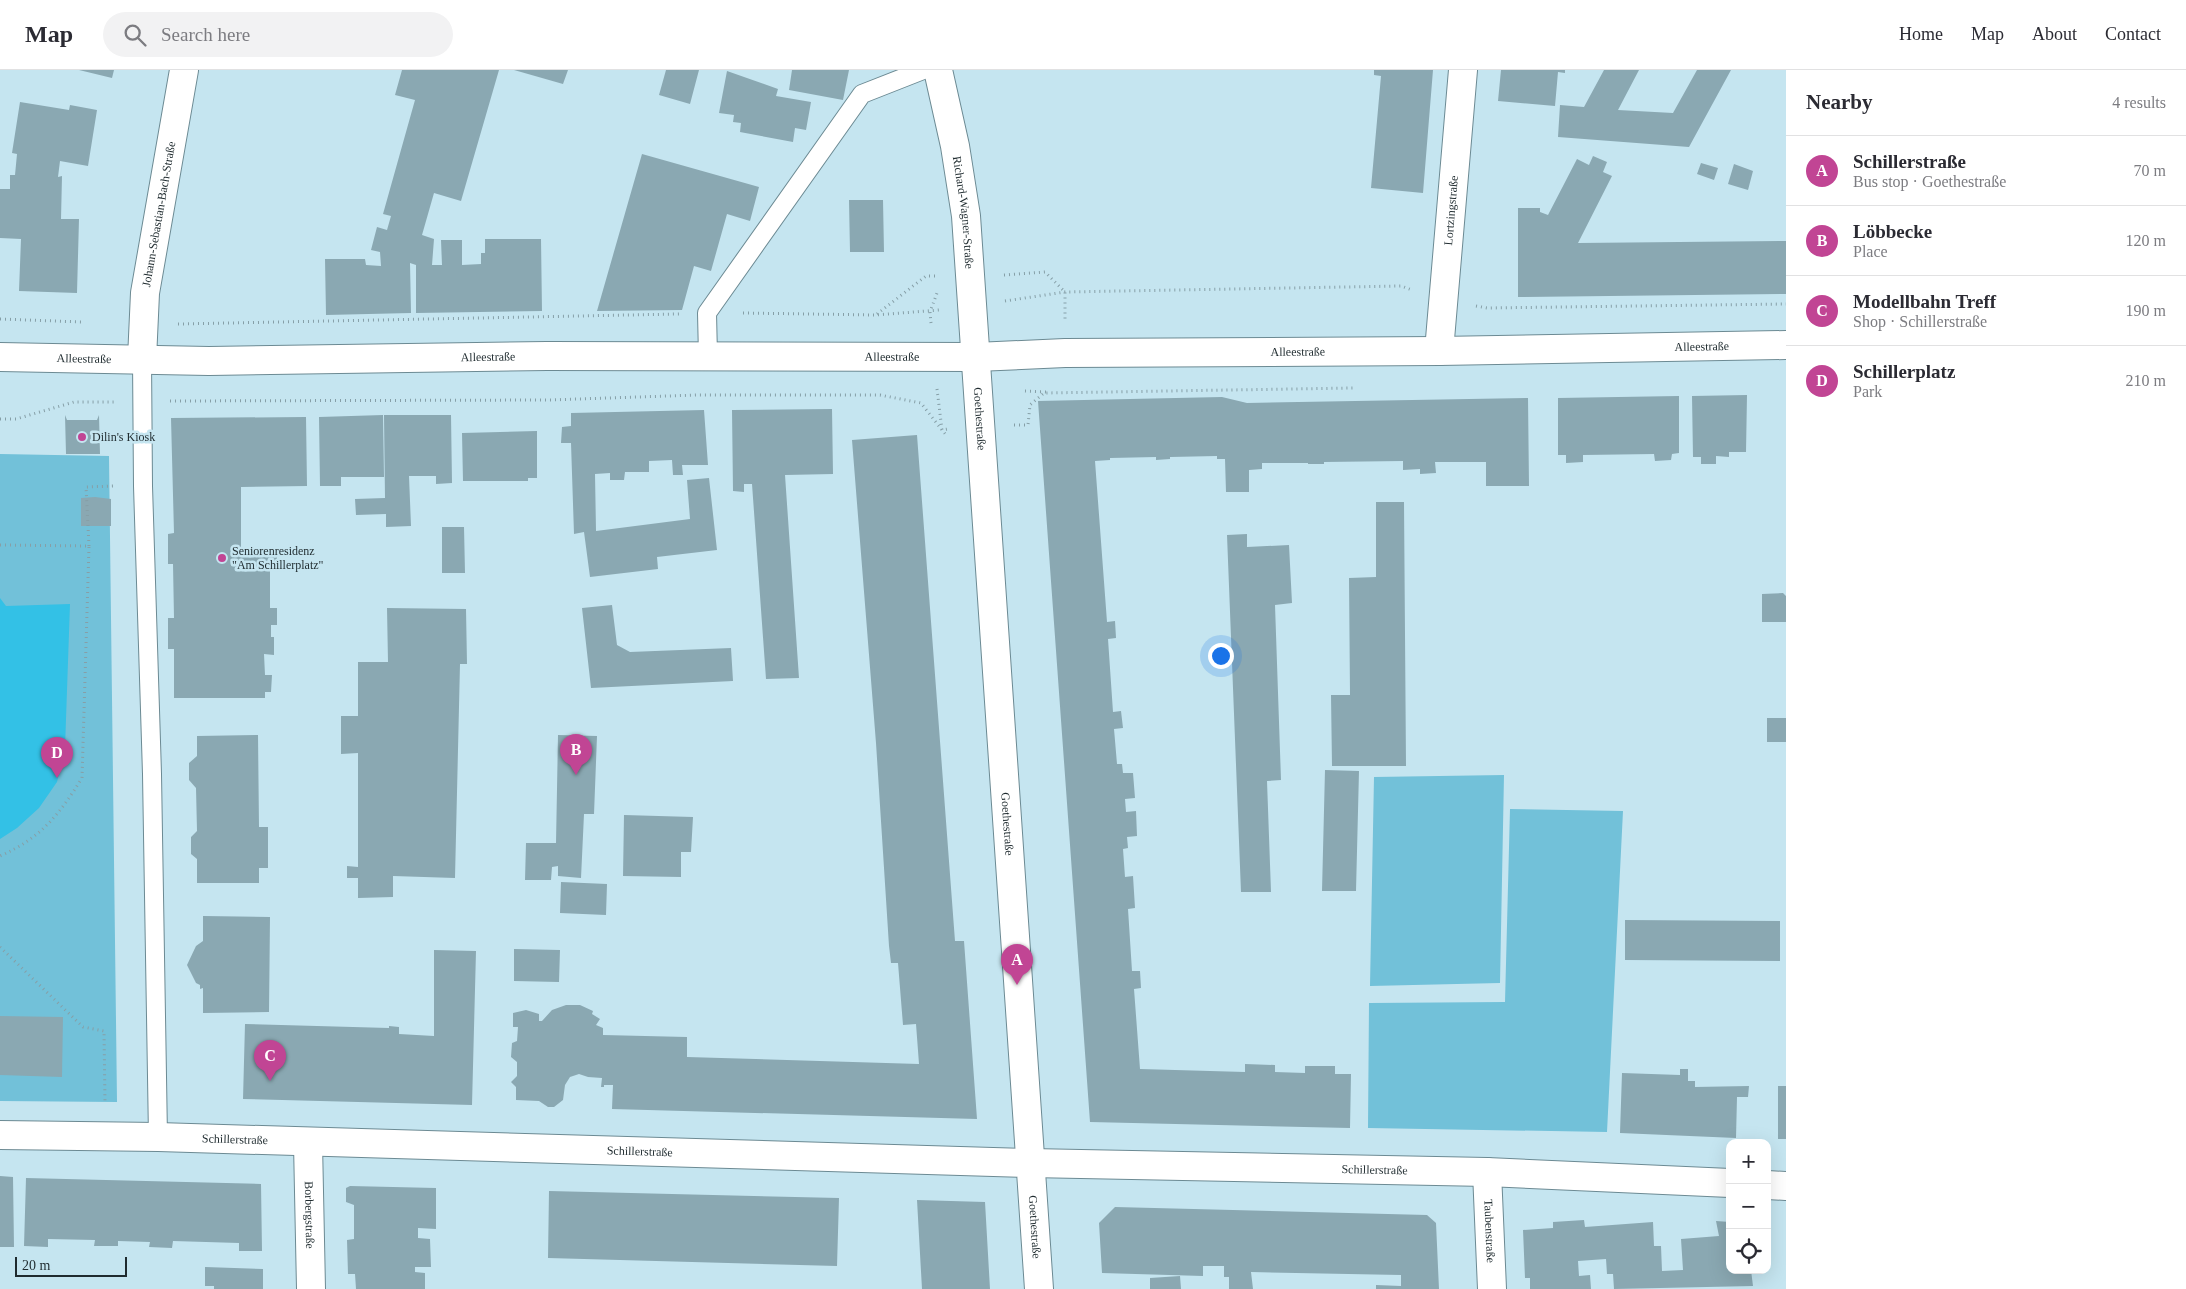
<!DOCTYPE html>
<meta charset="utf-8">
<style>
body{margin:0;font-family:Georgia,serif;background:#f2f2f3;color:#2b2b33}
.controls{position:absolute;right:15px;bottom:15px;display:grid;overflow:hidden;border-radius:10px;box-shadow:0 5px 20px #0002}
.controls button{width:45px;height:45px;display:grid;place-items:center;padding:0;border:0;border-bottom:1px solid #e1e1e2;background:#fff;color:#2b2b33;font:25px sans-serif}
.scale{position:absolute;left:15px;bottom:12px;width:112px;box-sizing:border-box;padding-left:5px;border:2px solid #1f2b2f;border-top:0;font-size:14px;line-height:18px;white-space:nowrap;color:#1f2b2f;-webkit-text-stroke:4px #c5e5f0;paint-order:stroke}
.you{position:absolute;left:1220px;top:585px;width:18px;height:18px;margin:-12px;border:4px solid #fff;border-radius:50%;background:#1a73e8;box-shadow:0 0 0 8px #1a73e833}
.badge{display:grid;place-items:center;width:32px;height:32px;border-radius:50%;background:#c14594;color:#fff;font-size:16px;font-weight:700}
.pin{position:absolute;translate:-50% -41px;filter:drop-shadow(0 1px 2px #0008)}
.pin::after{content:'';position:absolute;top:26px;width:18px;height:15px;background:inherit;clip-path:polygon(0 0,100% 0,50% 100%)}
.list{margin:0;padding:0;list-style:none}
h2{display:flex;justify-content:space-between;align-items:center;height:65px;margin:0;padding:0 20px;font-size:21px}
h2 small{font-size:16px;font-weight:400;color:#7c7c81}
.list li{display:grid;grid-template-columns:32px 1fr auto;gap:15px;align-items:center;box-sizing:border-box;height:70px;padding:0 20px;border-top:1px solid #e1e1e2}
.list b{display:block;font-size:19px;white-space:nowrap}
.list p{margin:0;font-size:16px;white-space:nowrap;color:#7c7c81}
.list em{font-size:16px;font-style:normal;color:#7c7c81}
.icon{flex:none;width:28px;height:28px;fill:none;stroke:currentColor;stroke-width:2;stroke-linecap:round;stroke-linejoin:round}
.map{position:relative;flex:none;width:1786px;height:1219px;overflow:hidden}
header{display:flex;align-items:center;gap:30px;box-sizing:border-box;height:70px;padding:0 25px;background:#fff;border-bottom:1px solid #e1e1e2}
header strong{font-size:24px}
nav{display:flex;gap:28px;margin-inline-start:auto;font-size:18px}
.search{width:350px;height:45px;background:#f2f2f3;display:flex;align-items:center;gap:12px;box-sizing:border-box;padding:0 18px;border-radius:28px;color:#7c7c81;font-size:19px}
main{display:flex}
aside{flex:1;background:#fff}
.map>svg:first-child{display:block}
</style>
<header>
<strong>Map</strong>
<div class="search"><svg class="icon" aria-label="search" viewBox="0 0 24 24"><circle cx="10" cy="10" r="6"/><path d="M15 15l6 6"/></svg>Search here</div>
<nav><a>Home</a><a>Map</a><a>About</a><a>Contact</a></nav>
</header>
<main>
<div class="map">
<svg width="1786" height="1219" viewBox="0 0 1786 1219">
<rect width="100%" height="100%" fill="#c5e5f0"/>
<path fill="#72c1d9" d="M 0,384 L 109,386 L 117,1032 L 0,1031 Z
M 1504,705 L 1500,913 L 1370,916 L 1374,707 Z
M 1510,739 L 1623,741 L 1607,1062 L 1368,1058 L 1369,933 L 1505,932 Z"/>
<path fill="#33c1e6" d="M 0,528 L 6,536 L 70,534 L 65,678 L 57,712 L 39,738 L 17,758 L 0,769 Z"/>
<path fill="#8aa8b2" d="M 79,0 L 114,0 L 112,8 Z
M 402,0 L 499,0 L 461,131 L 434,123 L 422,165 L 434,169 L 432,195 L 442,195 L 441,170 L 462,170 L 462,195 L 481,194 L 481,183 L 485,183 L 485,169 L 541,169 L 542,241 L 416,243 L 416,195 L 410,193 L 411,243 L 326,245 L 325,189 L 365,189 L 366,195 L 381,196 L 380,182 L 371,180 L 377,157 L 387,160 L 391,146 L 383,144 L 415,30 L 395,25 Z
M 514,0 L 568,0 L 563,14 Z
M 666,0 L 699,0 L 690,34 L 659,25 Z
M 792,0 L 849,0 L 843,30 L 789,20 Z
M 1374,0 L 1433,0 L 1423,123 L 1371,118 L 1381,6 L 1374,5 Z
M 1501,0 L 1565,0 L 1565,3 L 1558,2 L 1555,36 L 1498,31 Z
M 1604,0 L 1639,0 L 1618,40 L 1673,43 L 1697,0 L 1731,0 L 1689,77 L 1558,67 L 1560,35 L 1584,37 Z
M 727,1 L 778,19 L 776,26 L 811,32 L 806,60 L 795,58 L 793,72 L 740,62 L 741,53 L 733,52 L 734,45 L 719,43 Z
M 20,32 L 69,40 L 70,35 L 97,40 L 88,96 L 60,91 L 58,107 L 62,106 L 61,149 L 79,149 L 77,223 L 19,221 L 21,169 L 0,168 L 0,119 L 10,119 L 10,105 L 15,105 L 17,84 L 12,83 Z
M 642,84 L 759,117 L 750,151 L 727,144 L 711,201 L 694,196 L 682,240 L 597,241 Z
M 1593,86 L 1607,92 L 1603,102 L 1612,106 L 1578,173 L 1786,171 L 1786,224 L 1518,227 L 1518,138 L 1540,138 L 1540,142 L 1548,145 L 1577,89 L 1589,95 Z
M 1701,93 L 1718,98 L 1714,110 L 1697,104 Z
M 1734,94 L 1753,101 L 1748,120 L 1728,114 Z
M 849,130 L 883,130 L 884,182 L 850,182 Z
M 1747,325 L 1746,382 L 1729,382 L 1729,387 L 1716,386 L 1716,394 L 1701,394 L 1701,387 L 1693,387 L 1692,326 Z
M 1679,326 L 1679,383 L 1672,384 L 1671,390 L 1655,391 L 1654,384 L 1583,385 L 1583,392 L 1566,393 L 1566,385 L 1558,385 L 1558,328 Z
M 1222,327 L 1247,333 L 1528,328 L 1529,416 L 1486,416 L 1486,392 L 1435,392 L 1436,403 L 1420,404 L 1420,399 L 1403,400 L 1403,391 L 1324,392 L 1324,394 L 1308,394 L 1308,393 L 1262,393 L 1262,399 L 1249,400 L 1249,422 L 1226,422 L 1225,389 L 1217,389 L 1217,386 L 1170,387 L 1170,389 L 1156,390 L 1156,387 L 1110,388 L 1110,390 L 1095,391 L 1107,552 L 1115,551 L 1116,568 L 1108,569 L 1113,642 L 1121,641 L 1123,658 L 1114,659 L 1117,694 L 1122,694 L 1123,703 L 1133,703 L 1135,728 L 1125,729 L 1126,742 L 1136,741 L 1137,766 L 1127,767 L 1128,778 L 1123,779 L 1125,807 L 1133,806 L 1135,838 L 1128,839 L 1132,901 L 1140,901 L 1141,918 L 1134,919 L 1140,999 L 1245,1002 L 1245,994 L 1275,995 L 1275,1002 L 1305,1003 L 1305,996 L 1335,996 L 1335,1004 L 1351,1004 L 1350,1058 L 1090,1052 L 1038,331 Z
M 832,339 L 833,404 L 785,405 L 799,608 L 766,609 L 752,414 L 744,414 L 744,422 L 733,421 L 732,340 Z
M 704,340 L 708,395 L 682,395 L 683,405 L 673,405 L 672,390 L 649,391 L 649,402 L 625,402 L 624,410 L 610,410 L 610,403 L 595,404 L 596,461 L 690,449 L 687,410 L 709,408 L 717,480 L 657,487 L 658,499 L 590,507 L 584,462 L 574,464 L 571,373 L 561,373 L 562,357 L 571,356 L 571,343 Z
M 65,345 L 67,350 L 97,350 L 99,345 L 100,384 L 66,384 Z
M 383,345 L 384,407 L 341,407 L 341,416 L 320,416 L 319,347 Z
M 384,345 L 451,345 L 452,413 L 436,414 L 436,406 L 409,406 L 411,456 L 386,457 L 386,444 L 356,445 L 355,429 L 385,428 Z
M 306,347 L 307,416 L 241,417 L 241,477 L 270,478 L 270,483 L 277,482 L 277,499 L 270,500 L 270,538 L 277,538 L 277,555 L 271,555 L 271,567 L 274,567 L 274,585 L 264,584 L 265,605 L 272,605 L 271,622 L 265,622 L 265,628 L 174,628 L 174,579 L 168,579 L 168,548 L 174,548 L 173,494 L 168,494 L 168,464 L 174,463 L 171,348 Z
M 537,361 L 537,408 L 528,408 L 528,411 L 463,411 L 462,363 Z
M 917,365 L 955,871 L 964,871 L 977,1049 L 612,1039 L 613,1015 L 604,1015 L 604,1017 L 601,1017 L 602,1008 L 588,1007 L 579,1004 L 570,1007 L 565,1015 L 563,1030 L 554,1037 L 548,1037 L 539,1031 L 516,1030 L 516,1017 L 511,1012 L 517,1006 L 517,992 L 511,987 L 512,973 L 517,971 L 518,957 L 513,957 L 513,943 L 526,940 L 539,944 L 539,951 L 542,951 L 552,940 L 566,935 L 580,935 L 593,941 L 592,944 L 600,949 L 596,955 L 603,958 L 603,965 L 687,967 L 687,987 L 919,994 L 916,954 L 903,955 L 898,893 L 891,893 L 889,876 L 876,673 L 852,370 Z
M 95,427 L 111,429 L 111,456 L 81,456 L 81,428 Z
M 1376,432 L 1404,432 L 1406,696 L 1332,696 L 1331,625 L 1350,625 L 1349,508 L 1376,507 Z
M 442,457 L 464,457 L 465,503 L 442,503 Z
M 1247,464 L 1247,477 L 1289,475 L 1292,533 L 1275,535 L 1281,710 L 1267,711 L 1271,822 L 1241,822 L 1227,465 Z
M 1783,523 L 1786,526 L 1786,552 L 1762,552 L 1762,524 Z
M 612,535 L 617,575 L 630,582 L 731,578 L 733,611 L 591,618 L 582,538 Z
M 387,538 L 466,539 L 467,594 L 460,594 L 455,808 L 393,806 L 393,827 L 358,828 L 358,808 L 347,808 L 347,796 L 358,797 L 358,683 L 341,684 L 341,646 L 358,646 L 358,592 L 388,592 Z
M 1767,648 L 1786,648 L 1786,672 L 1767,672 Z
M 258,665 L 259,757 L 268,757 L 268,798 L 259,798 L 259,813 L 197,813 L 197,789 L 191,784 L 191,767 L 197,761 L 196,718 L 189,710 L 189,693 L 197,686 L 197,666 Z
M 558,665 L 597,666 L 594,744 L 584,744 L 581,808 L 558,806 L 558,796 L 552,797 L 551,810 L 525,810 L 526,773 L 556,773 Z
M 1325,700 L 1359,701 L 1356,821 L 1322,821 Z
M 624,745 L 693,747 L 691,782 L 681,782 L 681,807 L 623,806 Z
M 561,812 L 607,814 L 606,845 L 560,843 Z
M 203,846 L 270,847 L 269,942 L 203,943 L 203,918 L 200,919 L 200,915 L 196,913 L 187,895 L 196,876 L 203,871 Z
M 1625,850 L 1780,851 L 1780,891 L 1625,890 Z
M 514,879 L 560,880 L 559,912 L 514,911 Z
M 434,880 L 476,881 L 472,1035 L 243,1029 L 245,954 L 389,958 L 389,956 L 399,957 L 399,964 L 434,966 Z
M 0,946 L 63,947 L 62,1007 L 0,1005 Z
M 1680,999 L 1688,999 L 1688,1011 L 1695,1011 L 1695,1017 L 1749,1016 L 1748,1027 L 1737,1027 L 1736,1068 L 1620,1063 L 1622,1003 L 1680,1005 Z
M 1778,1016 L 1786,1016 L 1786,1069 L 1778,1069 Z
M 0,1106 L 13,1107 L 14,1177 L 0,1177 Z
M 26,1108 L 261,1114 L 262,1181 L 239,1181 L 239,1173 L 173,1171 L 172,1178 L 149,1177 L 150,1172 L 118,1171 L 118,1176 L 94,1176 L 95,1170 L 48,1169 L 48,1177 L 24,1176 Z
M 350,1116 L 436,1118 L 436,1159 L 418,1158 L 418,1168 L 430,1169 L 431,1197 L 415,1197 L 415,1202 L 425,1203 L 425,1219 L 356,1219 L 355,1204 L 348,1204 L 347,1170 L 354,1169 L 354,1135 L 346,1132 L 346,1118 Z
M 549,1121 L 839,1128 L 837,1196 L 548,1188 Z
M 917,1130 L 985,1132 L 990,1219 L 922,1219 Z
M 1115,1137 L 1427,1145 L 1436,1153 L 1439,1219 L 1376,1219 L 1376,1215 L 1401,1216 L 1401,1205 L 1251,1202 L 1253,1219 L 1229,1219 L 1229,1207 L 1224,1207 L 1224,1196 L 1203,1196 L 1203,1206 L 1102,1203 L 1099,1153 Z
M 1584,1150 L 1585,1157 L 1653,1152 L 1654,1176 L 1661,1176 L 1662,1201 L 1683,1200 L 1681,1169 L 1719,1166 L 1716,1151 L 1730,1152 L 1730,1200 L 1751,1200 L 1753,1216 L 1614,1219 L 1613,1204 L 1607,1204 L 1606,1189 L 1578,1191 L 1579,1206 L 1590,1205 L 1591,1219 L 1530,1219 L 1530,1208 L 1525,1208 L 1523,1160 L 1553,1158 L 1553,1152 Z
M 205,1197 L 263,1199 L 263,1219 L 214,1219 L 214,1216 L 205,1216 Z
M 1180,1206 L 1181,1219 L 1150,1219 L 1150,1208 Z"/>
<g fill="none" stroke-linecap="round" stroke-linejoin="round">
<defs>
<path id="service" d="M 708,286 L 707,243 L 862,24 L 923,0
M 142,289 L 143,416 L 152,704 L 158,1067"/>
<g id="minor">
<path id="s1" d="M 1439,281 L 1463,0"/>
<path id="s2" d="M 142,289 L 145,223 L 184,0"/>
<path id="s3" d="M 0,1065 L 158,1067 L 1030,1093 L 1487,1102 L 1730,1113"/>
<path id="s4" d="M 308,1073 L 311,1219"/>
<path id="s5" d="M 1487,1102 L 1492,1219"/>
<path d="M 1767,1115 L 1786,1116"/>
</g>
<g id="secondary">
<path id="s6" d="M 0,287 L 209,291 L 547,286 L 976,287 L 1065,283 L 1439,281 L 1786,275"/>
</g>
<g id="primary">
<path id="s7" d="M 938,0 L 955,76 L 966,146 L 1039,1219"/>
</g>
</defs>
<use href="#service" stroke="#6c8a93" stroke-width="20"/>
<use href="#minor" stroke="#6c8a93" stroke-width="30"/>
<use href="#secondary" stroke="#6c8a93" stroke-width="30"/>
<use href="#primary" stroke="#6c8a93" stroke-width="30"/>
<path stroke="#869fa7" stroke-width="3" stroke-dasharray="1 4" stroke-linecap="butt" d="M 1004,205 L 1045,202 L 1065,222 L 1065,250
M 1005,231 L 1065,222 L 1401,216 L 1412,220
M 1476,236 L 1487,238 L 1786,234
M 743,243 L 876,245 L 939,240
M 877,244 L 926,206 L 936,206
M 0,249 L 82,252
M 931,253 L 930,242 L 937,223
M 178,254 L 679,244
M 937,319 L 942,360 L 947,366
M 1025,321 L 1046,322
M 170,331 L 549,330 L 697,325 L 880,325 L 921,333 L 942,360 L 948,359
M 0,349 L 16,349 L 74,332 L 114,332
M 1014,355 L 1028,355 L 1030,335 L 1044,323 L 1353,318
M 0,475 L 89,476 L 82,708 C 59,745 41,768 0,786
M 89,476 L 86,417 L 115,416
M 0,877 L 83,957 L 104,961 L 105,1034"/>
<use href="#service" stroke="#fff" stroke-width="18"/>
<use href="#minor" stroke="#fff" stroke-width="28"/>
<use href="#secondary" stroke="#fff" stroke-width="28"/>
<use href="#primary" stroke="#fff" stroke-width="28"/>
</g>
<g fill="#c14594" stroke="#c5e5f0" stroke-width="2">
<circle cx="82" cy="367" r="5"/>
<circle cx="222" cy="488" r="5"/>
</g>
<g text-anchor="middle" stroke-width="5" stroke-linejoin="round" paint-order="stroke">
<g font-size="12" fill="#1f2b2f" stroke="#c5e5f0">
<text dy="4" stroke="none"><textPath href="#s1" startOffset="141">Lortzingstraße</textPath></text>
<text dy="4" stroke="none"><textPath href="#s7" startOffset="145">Richard-Wagner-Straße</textPath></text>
<text dy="4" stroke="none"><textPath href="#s2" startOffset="146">Johann-Sebastian-Bach-Straße</textPath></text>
<text dy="4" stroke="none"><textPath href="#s6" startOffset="1702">Alleestraße</textPath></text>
<text dy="4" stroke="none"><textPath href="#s6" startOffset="1298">Alleestraße</textPath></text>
<text dy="4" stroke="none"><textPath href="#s6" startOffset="488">Alleestraße</textPath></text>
<text dy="4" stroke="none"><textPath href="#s6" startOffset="892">Alleestraße</textPath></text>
<text dy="4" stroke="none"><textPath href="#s6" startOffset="84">Alleestraße</textPath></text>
<text dy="4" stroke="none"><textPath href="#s7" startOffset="352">Goethestraße</textPath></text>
<text dy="4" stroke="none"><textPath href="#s7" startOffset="758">Goethestraße</textPath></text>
<text dy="4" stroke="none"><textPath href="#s3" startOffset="235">Schillerstraße</textPath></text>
<text dy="4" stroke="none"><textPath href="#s3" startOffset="640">Schillerstraße</textPath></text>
<text dy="4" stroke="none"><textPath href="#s3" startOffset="1375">Schillerstraße</textPath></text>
<text dy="4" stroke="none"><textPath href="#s4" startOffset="72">Borbergstraße</textPath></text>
<text dy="4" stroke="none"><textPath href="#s7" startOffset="1162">Goethestraße</textPath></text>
<text dy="4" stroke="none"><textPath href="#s5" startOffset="59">Taubenstraße</textPath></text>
</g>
<g font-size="12" fill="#1f2b2f" stroke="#c5e5f0" text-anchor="start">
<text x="92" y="371">Dilin's Kiosk</text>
<text x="232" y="485">Seniorenresidenz<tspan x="232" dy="14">"Am Schillerplatz"</tspan></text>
</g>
</g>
</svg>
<div class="controls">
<button>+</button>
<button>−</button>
<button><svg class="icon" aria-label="locate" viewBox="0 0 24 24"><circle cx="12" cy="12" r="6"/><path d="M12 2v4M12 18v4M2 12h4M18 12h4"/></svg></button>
</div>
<div class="scale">20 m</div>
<div class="you"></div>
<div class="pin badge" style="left:1017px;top:915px">A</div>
<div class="pin badge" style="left:576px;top:705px">B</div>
<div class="pin badge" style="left:270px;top:1011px">C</div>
<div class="pin badge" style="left:57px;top:708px">D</div>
</div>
<aside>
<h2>Nearby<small>4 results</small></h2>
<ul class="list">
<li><span class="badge">A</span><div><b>Schillerstraße</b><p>Bus stop · Goethestraße</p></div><em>70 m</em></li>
<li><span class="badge">B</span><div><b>Löbbecke</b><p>Place</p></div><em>120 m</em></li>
<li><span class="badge">C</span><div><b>Modellbahn Treff</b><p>Shop · Schillerstraße</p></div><em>190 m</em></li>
<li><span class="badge">D</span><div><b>Schillerplatz</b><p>Park</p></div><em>210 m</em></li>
</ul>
</aside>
</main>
